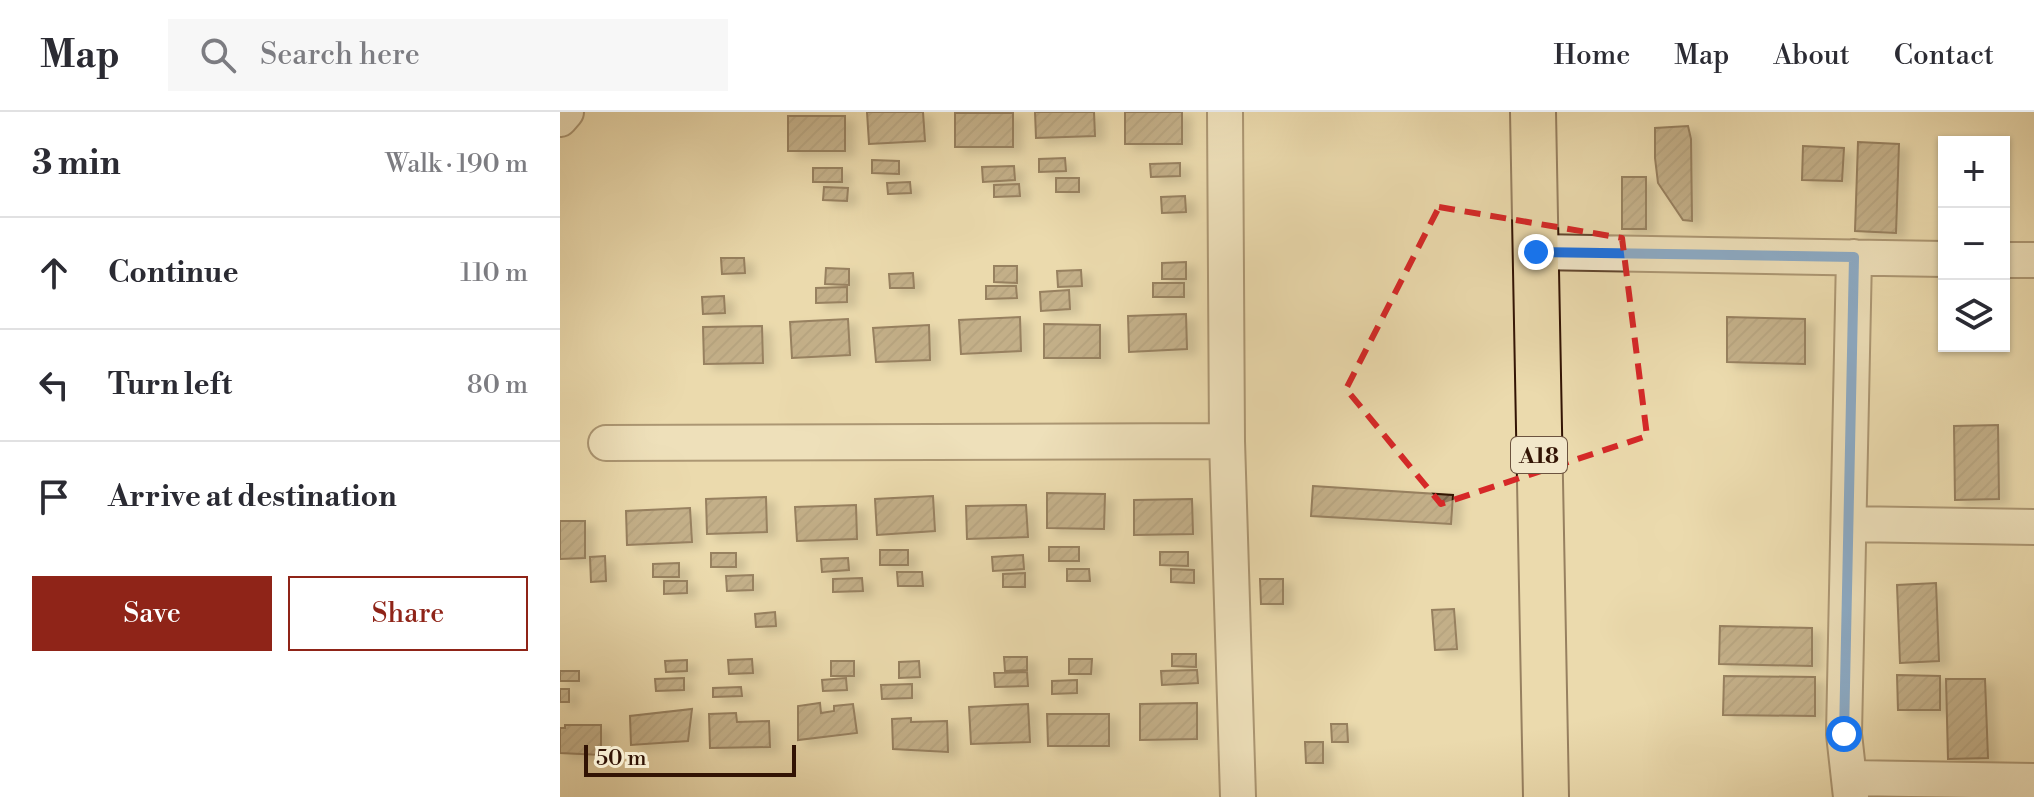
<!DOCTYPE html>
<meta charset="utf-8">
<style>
body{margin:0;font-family:"Libre Bodoni",serif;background:#f7f7f7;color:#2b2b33}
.controls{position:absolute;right:24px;top:24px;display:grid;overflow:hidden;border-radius:0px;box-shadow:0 2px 6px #0004}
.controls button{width:72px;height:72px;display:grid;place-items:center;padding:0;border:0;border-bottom:2px solid #e1e1e2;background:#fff;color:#2b2b33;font:40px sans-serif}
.scale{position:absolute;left:24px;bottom:20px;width:212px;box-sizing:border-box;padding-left:8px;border:4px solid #321304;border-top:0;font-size:22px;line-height:28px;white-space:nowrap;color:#321304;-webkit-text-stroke:6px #f2e7ca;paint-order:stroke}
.stop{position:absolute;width:24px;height:24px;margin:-18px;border:6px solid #1a73e8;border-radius:50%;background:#fff}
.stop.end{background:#1a73e8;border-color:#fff;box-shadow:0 2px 8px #0008}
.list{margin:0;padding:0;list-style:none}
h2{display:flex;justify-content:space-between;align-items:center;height:104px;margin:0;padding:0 32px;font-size:34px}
h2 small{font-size:26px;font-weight:400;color:#7c7c81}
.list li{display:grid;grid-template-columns:52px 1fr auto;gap:24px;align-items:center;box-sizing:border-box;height:112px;padding:0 32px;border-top:2px solid #e1e1e2}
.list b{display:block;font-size:30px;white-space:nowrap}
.list em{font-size:26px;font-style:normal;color:#7c7c81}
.actions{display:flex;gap:16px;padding:24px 32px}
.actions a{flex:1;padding:18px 0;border:2px solid #8f2418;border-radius:0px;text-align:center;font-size:28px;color:#8f2418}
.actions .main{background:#8f2418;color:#fff}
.icon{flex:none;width:44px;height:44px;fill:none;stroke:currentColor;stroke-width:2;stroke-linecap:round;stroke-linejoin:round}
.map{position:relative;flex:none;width:1474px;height:685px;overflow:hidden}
header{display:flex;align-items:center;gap:48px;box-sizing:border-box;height:112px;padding:0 40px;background:#fff;border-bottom:2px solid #e1e1e2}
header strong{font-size:38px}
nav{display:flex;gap:44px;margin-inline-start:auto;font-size:28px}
.search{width:560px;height:72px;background:#f7f7f7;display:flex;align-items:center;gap:20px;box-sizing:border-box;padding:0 28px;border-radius:0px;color:#7c7c81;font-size:30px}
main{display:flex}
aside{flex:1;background:#fff}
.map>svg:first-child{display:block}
</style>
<header>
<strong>Map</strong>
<div class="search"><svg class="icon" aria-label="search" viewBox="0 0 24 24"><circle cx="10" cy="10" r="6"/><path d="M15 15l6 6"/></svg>Search here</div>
<nav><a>Home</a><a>Map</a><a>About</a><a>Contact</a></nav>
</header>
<main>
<aside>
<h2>3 min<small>Walk · 190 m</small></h2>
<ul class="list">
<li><svg class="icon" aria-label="ahead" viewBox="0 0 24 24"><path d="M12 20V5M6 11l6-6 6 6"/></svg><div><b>Continue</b></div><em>110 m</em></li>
<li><svg class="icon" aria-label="left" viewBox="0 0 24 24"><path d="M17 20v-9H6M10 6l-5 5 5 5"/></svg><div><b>Turn left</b></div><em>80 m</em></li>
<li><svg class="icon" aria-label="arrive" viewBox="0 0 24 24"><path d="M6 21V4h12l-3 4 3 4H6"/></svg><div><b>Arrive at destination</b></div></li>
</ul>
<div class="actions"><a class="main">Save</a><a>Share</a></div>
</aside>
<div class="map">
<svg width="1474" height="685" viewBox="0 0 1474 685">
<defs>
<pattern id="building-hatch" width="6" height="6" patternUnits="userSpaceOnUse" patternTransform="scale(2)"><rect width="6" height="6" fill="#927a5c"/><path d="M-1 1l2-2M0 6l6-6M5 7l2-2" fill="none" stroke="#78634a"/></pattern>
<filter id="shadow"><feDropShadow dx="9" dy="5" stdDeviation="4" flood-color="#0004"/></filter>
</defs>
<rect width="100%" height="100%" fill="#ebdaad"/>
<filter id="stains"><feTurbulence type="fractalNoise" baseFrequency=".0025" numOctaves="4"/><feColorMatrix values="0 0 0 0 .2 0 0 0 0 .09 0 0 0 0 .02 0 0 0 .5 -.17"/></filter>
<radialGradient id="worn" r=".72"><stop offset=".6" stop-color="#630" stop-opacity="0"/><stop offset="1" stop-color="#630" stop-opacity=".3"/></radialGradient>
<path fill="url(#building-hatch)" stroke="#321304" stroke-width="2" filter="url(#shadow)" d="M 307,0 L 363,0 L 365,29 L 309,32 Z
M 475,0 L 534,0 L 535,24 L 476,26 Z
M 565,0 L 622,0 L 622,32 L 565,32 Z
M 395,1 L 453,1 L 453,35 L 395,35 Z
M 228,4 L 285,4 L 285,39 L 228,39 Z
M 1128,14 L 1131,27 L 1132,109 L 1123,108 L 1098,71 L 1095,46 L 1095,16 Z
M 1298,30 L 1339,32 L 1336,121 L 1295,119 Z
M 1243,34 L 1284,36 L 1282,69 L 1242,68 Z
M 505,46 L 506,59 L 479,60 L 479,47 Z
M 312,48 L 339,49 L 339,62 L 312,61 Z
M 620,51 L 620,64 L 591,65 L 590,52 Z
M 454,54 L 455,68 L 423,70 L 422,55 Z
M 253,56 L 282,56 L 282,70 L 253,70 Z
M 1062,65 L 1086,65 L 1086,117 L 1062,117 Z
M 496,66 L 519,66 L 519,80 L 496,80 Z
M 350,70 L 351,81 L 328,82 L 327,71 Z
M 459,72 L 460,84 L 434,85 L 434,73 Z
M 264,75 L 288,76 L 287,89 L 263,88 Z
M 625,84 L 626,100 L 602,101 L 601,85 Z
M 161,146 L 184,146 L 185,161 L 162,162 Z
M 626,150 L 626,167 L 602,167 L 602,151 Z
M 434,154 L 457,154 L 457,171 L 434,170 Z
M 266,156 L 289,157 L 289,173 L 265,172 Z
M 521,158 L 522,174 L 498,175 L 497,159 Z
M 353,161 L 354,176 L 330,176 L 329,162 Z
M 593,171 L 624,171 L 624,185 L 593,185 Z
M 426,174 L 456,174 L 457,186 L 426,187 Z
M 287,175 L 287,190 L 256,191 L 256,176 Z
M 509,178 L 510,197 L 481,199 L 480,180 Z
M 164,184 L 165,201 L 143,202 L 142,185 Z
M 626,202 L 627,237 L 569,240 L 568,204 Z
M 460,205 L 461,239 L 401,242 L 399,208 Z
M 1167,205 L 1245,207 L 1245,252 L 1167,250 Z
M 288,207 L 290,243 L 232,246 L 230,210 Z
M 484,212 L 540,213 L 540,246 L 484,246 Z
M 369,213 L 370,248 L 316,250 L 313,216 Z
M 202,214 L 203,251 L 144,252 L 143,215 Z
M 1438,313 L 1439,387 L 1395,388 L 1394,314 Z
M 753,374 L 893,383 L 891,412 L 751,404 Z
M 487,381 L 545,382 L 544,417 L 487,416 Z
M 373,384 L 375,419 L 317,423 L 315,387 Z
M 206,385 L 207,420 L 147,422 L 146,387 Z
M 632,387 L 633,422 L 574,423 L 574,388 Z
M 296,393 L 297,427 L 237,429 L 235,395 Z
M 466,393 L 468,425 L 407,427 L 406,394 Z
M 130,396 L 132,430 L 67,433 L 66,399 Z
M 0,409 L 25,409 L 25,446 L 0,447 Z
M 489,435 L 519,435 L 519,449 L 489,449 Z
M 320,438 L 348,438 L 348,453 L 320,453 Z
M 600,440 L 628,440 L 628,454 L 600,453 Z
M 151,441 L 176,441 L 176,455 L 151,455 Z
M 463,443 L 464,457 L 433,459 L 432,445 Z
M 45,444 L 46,469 L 31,470 L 30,445 Z
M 288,446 L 289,458 L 262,460 L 261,447 Z
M 119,451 L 119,465 L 93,465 L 93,452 Z
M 507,457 L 529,457 L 530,469 L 507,469 Z
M 611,457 L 634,458 L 634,471 L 611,470 Z
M 337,460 L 362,460 L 363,474 L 338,474 Z
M 465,461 L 465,475 L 443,475 L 443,462 Z
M 193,463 L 193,478 L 167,479 L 166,464 Z
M 302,466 L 303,479 L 273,480 L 273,467 Z
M 700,467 L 723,467 L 723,492 L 701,492 Z
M 104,469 L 127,469 L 127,481 L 104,482 Z
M 1376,471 L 1379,549 L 1340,551 L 1337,473 Z
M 894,497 L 897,537 L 875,538 L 872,498 Z
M 215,500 L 216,514 L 196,515 L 195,502 Z
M 1160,514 L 1252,516 L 1252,554 L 1159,552 Z
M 612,542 L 636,542 L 636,555 L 612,554 Z
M 444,545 L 467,545 L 467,558 L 445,559 Z
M 192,547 L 193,561 L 169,562 L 168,548 Z
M 509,547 L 532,547 L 531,562 L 509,562 Z
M 127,548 L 127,559 L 106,560 L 105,549 Z
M 271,549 L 294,549 L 294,564 L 271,564 Z
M 359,549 L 360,565 L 339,566 L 339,550 Z
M 637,558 L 638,571 L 602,573 L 601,559 Z
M 0,559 L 19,559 L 19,569 L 0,569 Z
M 467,560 L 468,574 L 435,575 L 434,561 Z
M 1337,563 L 1380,564 L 1380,598 L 1338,598 Z
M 1164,564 L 1255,565 L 1255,604 L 1163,603 Z
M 124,566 L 124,578 L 96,579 L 95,567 Z
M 286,566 L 287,578 L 263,579 L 262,568 Z
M 1386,567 L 1425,567 L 1428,646 L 1388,647 Z
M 517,568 L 517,581 L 492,582 L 492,569 Z
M 352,572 L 352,586 L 322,587 L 321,573 Z
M 181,575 L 182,584 L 153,585 L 153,576 Z
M 0,577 L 9,577 L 9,590 L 0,590 Z
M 260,591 L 261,601 L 274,599 L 274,594 L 293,592 L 297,621 L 238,628 L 238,594 Z
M 637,591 L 637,627 L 580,628 L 580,592 Z
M 468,592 L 470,630 L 411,632 L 409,595 Z
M 132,597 L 128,629 L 71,633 L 70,604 Z
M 176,601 L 177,610 L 209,609 L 210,635 L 150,636 L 149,602 Z
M 487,602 L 549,602 L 549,634 L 488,634 Z
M 351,606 L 351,610 L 387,609 L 388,640 L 333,637 L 332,607 Z
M 771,612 L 787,612 L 788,630 L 772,630 Z
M 5,613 L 41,613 L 41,643 L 0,641 L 0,616 L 5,616 Z
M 745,630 L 763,630 L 763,651 L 746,651 Z"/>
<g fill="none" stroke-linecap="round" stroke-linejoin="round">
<defs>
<path id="minor" d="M 665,0 L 667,329 L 678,685
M 0,7 L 6,0
M 976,140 L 1384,147
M 1444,148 L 1474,148
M 46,331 L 667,329
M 1289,412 L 1474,415
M 1289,666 L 1474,669
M 1291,685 L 1284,622 L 1294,145"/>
<path id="trunk" d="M 973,0 L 986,685"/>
</defs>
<use href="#minor" stroke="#60452e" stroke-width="38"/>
<use href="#trunk" stroke="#321304" stroke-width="48"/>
<use href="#minor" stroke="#f2e7ca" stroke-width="34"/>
<use href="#trunk" stroke="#ebdaad" stroke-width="44"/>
</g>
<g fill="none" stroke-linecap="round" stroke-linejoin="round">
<path stroke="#1a73e8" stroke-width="10" d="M 976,140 L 1294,145 L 1284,622"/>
</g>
<path d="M0 0H1474V685H0ZM 879,95 L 1062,126 L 1087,324 L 881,392 L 786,277 Z" fill="#ebdaad" fill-opacity=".55" fill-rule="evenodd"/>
<path fill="none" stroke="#d62828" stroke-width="6" stroke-dasharray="16 10" stroke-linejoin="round" d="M 879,95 L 1062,126 L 1087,324 L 881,392 L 786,277 Z"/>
<g text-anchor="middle" stroke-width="8" stroke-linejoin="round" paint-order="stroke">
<rect fill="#f2e7ca" stroke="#6c533f" stroke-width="2" x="951" y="325" width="56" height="36" rx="6"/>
<g font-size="22" font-weight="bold" fill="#321304">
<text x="979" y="351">A18</text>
</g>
</g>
<rect width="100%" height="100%" filter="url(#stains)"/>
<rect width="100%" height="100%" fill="url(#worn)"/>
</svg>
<div class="controls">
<button>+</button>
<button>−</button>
<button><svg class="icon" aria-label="layers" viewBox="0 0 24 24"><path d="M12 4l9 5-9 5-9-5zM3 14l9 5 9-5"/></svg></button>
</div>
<div class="scale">50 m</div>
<div class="stop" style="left:1284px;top:622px"></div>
<div class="stop end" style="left:976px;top:140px"></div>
</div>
</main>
